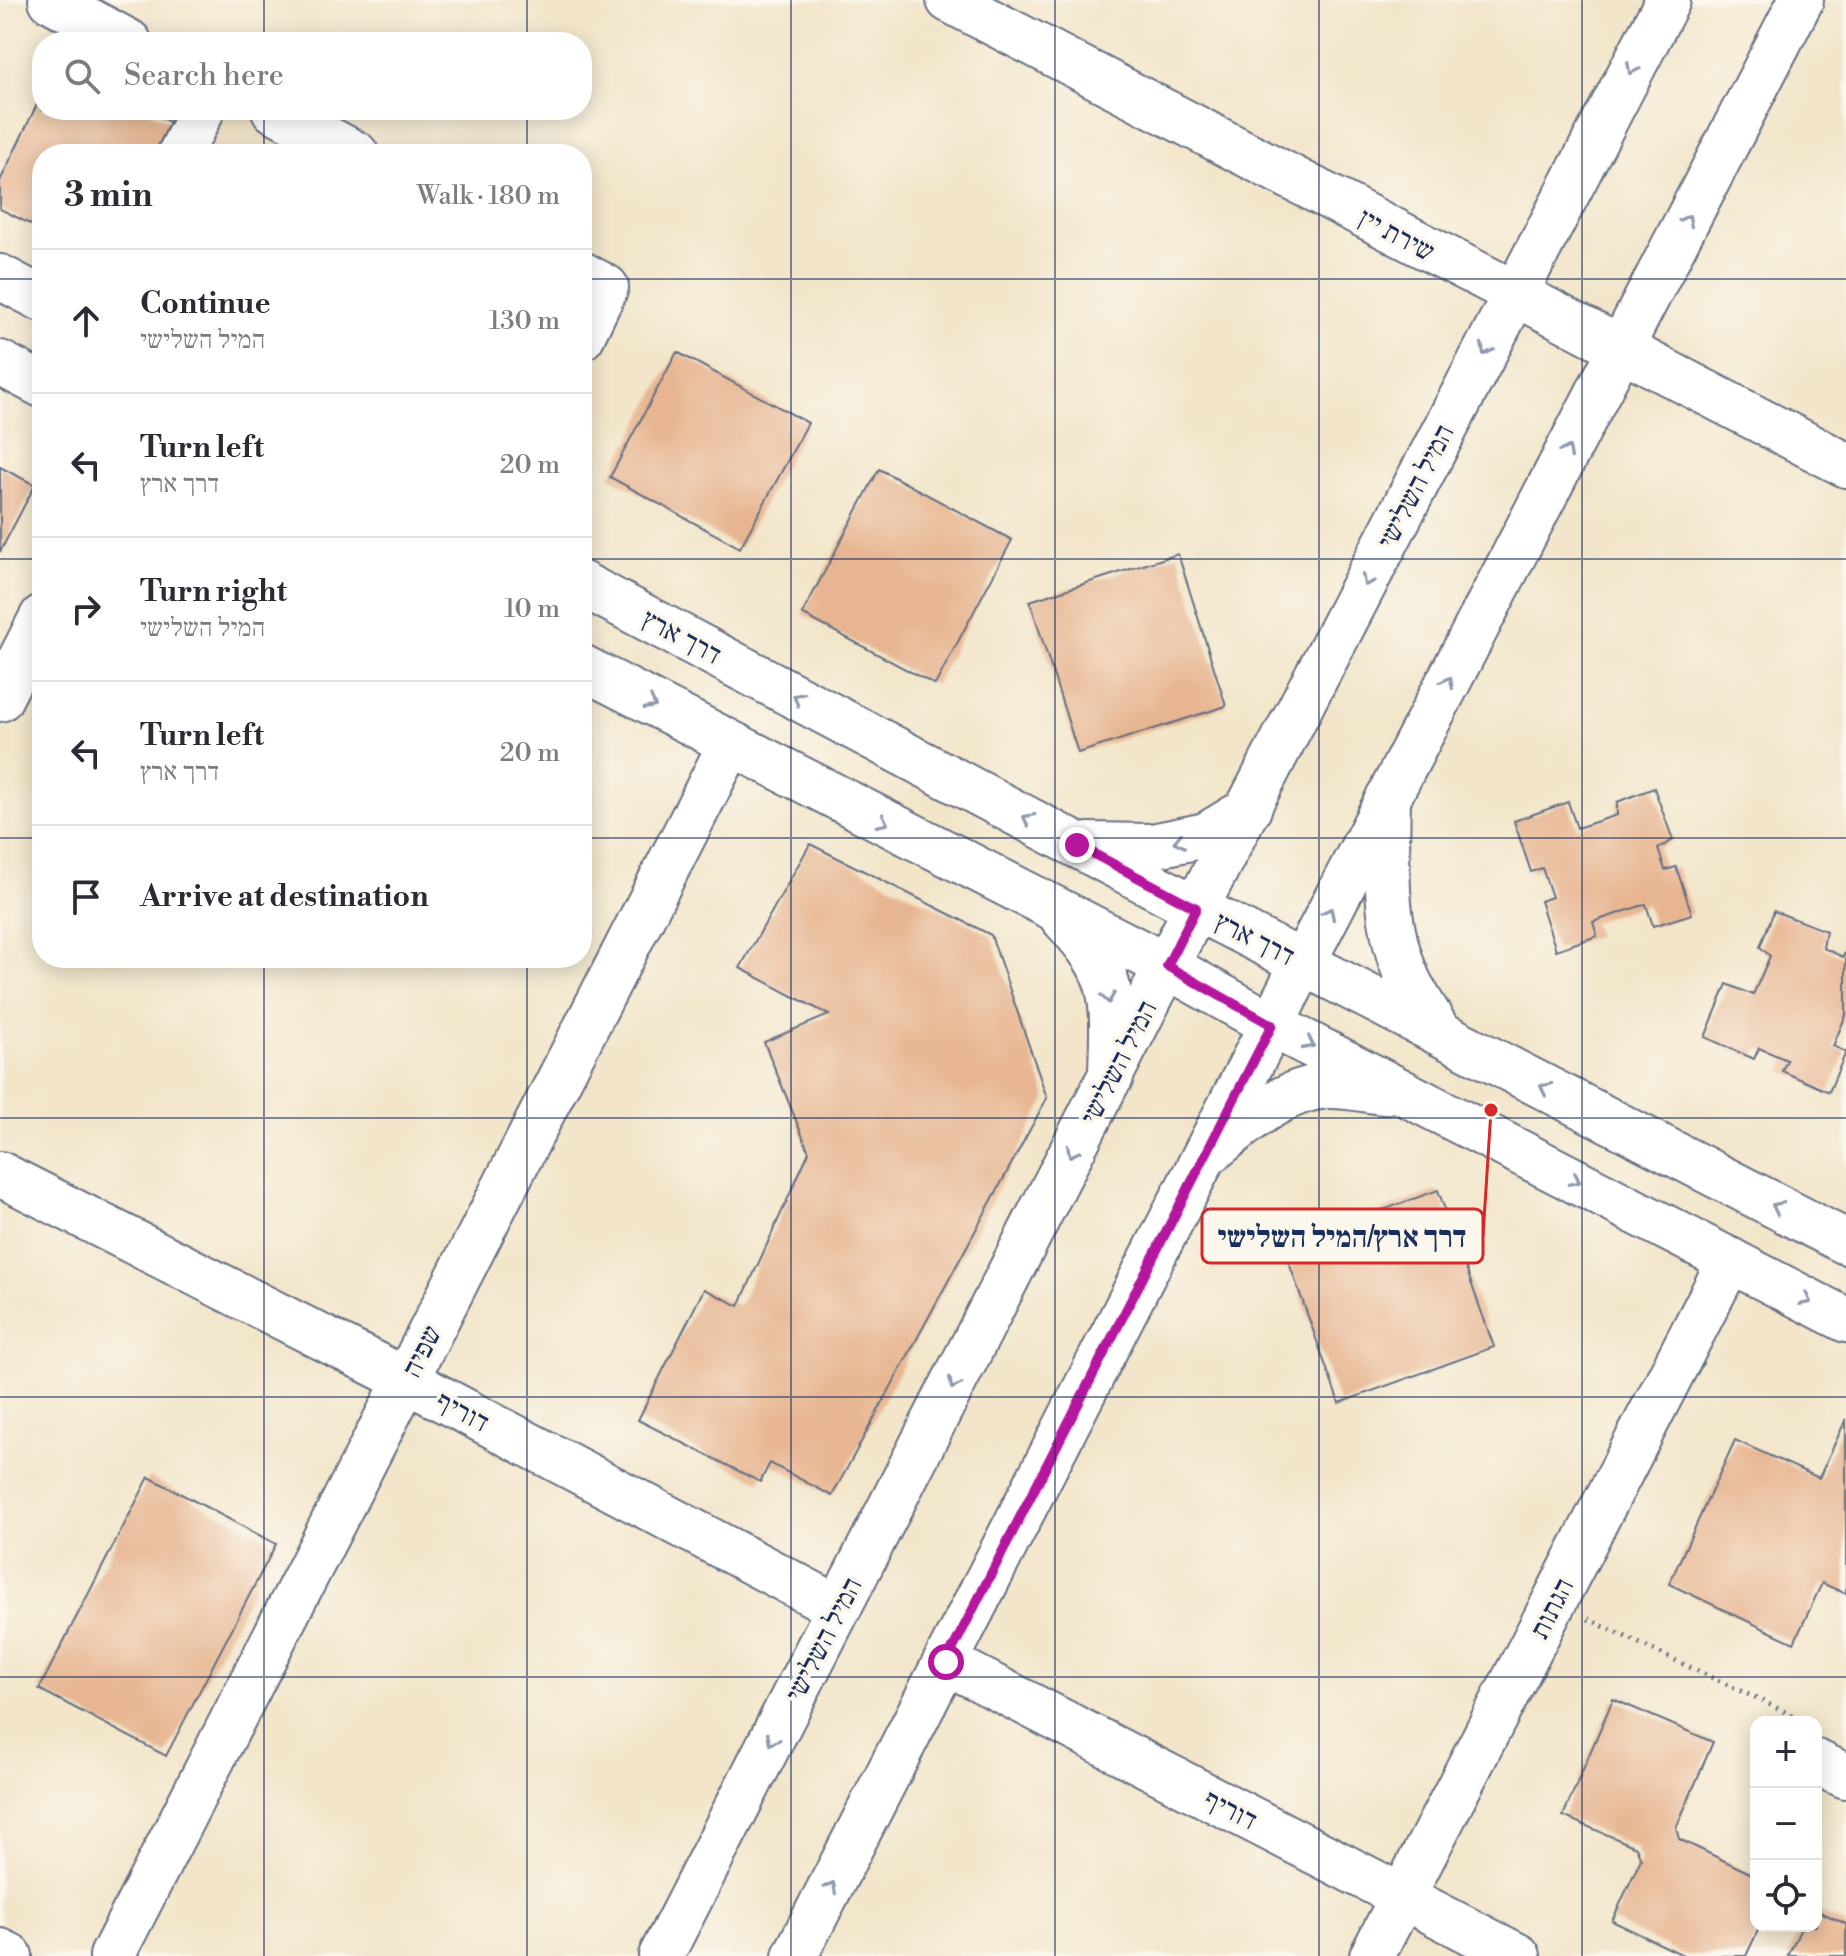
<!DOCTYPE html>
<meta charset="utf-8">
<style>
body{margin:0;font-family:"Libre Bodoni","Frank Ruhl Libre",serif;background:#f2f2f3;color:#2b2b33}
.controls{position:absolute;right:24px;bottom:24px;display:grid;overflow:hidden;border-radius:16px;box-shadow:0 4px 20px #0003}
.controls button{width:72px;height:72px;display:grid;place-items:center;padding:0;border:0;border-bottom:2px solid #e1e1e2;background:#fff;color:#2b2b33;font:40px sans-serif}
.stop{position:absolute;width:24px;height:24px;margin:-18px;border:6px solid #b5179e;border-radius:50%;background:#fff}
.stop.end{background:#b5179e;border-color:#fff;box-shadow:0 2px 8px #0008}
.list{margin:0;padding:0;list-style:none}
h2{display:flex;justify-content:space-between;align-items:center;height:104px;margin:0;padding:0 32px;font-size:34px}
h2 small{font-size:26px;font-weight:400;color:#7c7c81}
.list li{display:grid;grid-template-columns:52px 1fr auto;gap:24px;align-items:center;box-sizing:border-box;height:144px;padding:0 32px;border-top:2px solid #e1e1e2}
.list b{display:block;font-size:30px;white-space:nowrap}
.list p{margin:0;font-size:26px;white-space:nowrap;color:#7c7c81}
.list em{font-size:26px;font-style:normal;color:#7c7c81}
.icon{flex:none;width:44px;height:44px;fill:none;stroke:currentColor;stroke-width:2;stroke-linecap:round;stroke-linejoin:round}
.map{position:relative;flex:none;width:1846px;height:1956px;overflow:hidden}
.search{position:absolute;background:#fff;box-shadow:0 4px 20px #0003;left:32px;top:32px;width:560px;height:88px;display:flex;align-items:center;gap:20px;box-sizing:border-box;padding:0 28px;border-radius:32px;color:#7c7c81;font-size:30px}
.panel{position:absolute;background:#fff;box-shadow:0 4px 20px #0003;left:32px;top:144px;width:560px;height:824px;border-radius:32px}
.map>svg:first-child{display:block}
</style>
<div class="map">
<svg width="1846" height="1956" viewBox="0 0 1846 1956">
<rect width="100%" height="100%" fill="#fbf7ec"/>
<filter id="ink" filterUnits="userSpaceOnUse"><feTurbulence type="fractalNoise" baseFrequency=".0125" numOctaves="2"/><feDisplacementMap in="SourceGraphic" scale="16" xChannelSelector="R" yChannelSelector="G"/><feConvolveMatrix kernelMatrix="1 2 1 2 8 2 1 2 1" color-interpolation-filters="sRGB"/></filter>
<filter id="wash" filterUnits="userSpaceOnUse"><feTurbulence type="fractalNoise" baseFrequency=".006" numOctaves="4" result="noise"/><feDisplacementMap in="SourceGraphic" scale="32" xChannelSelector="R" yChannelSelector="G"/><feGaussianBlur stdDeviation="1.8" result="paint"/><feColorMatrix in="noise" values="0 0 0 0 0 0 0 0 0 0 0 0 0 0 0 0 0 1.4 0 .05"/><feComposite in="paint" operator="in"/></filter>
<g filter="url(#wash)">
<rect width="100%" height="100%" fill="#f2e5c9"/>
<g id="blocks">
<path fill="#e7b591" d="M 42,94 L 42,110 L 145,110 L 170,122 L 154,154 L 42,154 L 42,230 L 0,209 L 0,181 Z
M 677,352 L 808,423 L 740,548 L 610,477 Z
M 0,467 L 35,485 L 0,552 Z
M 879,469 L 1012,540 L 935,685 L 802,614 Z
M 1178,554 L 1226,706 L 1078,753 L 1030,601 Z
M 1654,788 L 1673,840 L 1658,849 L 1665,870 L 1676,867 L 1692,914 L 1653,926 L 1646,904 L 1593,922 L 1597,936 L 1556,950 L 1540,901 L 1552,897 L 1542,868 L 1531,872 L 1514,821 L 1568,802 L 1577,828 L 1617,815 L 1617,802 Z
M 810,844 L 991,935 L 1047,1098 L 832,1496 L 770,1463 L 760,1482 L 638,1420 L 704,1289 L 739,1306 L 809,1152 L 764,1042 L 829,1015 L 740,968 Z
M 1774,911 L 1826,931 L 1823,948 L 1843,957 L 1846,950 L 1846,1015 L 1833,1046 L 1846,1052 L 1829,1092 L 1782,1071 L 1787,1060 L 1759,1048 L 1754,1059 L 1705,1037 L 1727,984 L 1753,995 L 1770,956 L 1760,947 Z
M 1438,1190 L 1494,1347 L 1339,1403 L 1283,1246 Z
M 1846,1419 L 1846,1594 L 1822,1583 L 1794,1643 L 1669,1584 L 1735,1440 L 1819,1478 Z
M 149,1477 L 276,1544 L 166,1756 L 39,1689 Z
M 1613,1699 L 1713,1742 L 1676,1828 L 1679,1839 L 1756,1876 L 1756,1926 L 1760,1926 L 1746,1956 L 1685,1956 L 1612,1921 L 1641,1859 L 1636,1847 L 1563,1816 Z
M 1816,1910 L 1846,1924 L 1846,1956 L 1788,1956 L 1802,1926 L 1816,1926 Z"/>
</g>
</g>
<g filter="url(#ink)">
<use href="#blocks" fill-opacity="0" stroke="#666f83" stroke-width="2"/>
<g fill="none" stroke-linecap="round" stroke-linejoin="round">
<defs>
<path id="minor" d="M 51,0 L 129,42
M 949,0 L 1846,465
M 274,110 L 356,154
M 180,154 L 202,110
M 582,274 L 606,287 L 582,337
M 0,699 L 42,617
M 0,1174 L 406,1380 L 839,1608
M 946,1662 L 1518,1956
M 1816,1762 L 1846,1776
M 0,1951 L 10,1956
M 112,1956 L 730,745
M 661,1956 L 1196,908 L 1668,0
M 795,1956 L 1303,963 L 1801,0
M 1372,1956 L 1730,1260"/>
<path id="major" d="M 0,277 L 42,299
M 0,363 L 42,385
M 582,584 L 1196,908 L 1846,1242
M 582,667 L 1167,966 L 1272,1025 L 1846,1320
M 1388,798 C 1387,861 1382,925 1410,984 C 1419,1000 1429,1016 1439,1033
M 1088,845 L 1152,846 L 1206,835 L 1249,809
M 1062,917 C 1078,935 1096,954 1105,978 C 1116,1008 1111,1045 1111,1077
M 1204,1157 C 1240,1128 1278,1090 1327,1086 C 1345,1085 1366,1090 1384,1092"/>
</defs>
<use href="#minor" stroke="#666f83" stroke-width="48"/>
<use href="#major" stroke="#666f83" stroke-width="48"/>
<path stroke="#666f83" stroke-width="5" stroke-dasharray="2 6" stroke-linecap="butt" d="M 1588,1619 L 1802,1720 L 1802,1722"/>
<use href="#minor" stroke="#fff" stroke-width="44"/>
<use href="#major" stroke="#fff" stroke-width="44"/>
</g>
<defs><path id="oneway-chevron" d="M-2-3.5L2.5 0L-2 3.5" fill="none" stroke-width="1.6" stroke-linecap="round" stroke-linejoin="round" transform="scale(2)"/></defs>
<g stroke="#8d97ae">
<use href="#oneway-chevron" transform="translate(1632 69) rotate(117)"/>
<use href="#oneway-chevron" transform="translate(1687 220) rotate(-63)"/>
<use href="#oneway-chevron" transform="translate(1486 350) rotate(117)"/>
<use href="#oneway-chevron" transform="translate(1567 451) rotate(-63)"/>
<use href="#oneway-chevron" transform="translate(1367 581) rotate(117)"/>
<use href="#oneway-chevron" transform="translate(1448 682) rotate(-63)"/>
<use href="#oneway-chevron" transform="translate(798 698) rotate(-152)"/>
<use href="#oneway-chevron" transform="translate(651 704) rotate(28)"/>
<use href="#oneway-chevron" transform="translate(1028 819) rotate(-152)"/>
<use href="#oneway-chevron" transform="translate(883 822) rotate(27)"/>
<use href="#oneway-chevron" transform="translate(1179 841) rotate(168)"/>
<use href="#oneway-chevron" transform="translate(1329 913) rotate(-63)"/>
<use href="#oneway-chevron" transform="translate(1108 998) rotate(81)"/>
<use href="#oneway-chevron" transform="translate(1309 1044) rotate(27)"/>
<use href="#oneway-chevron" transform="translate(1545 1088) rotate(-153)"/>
<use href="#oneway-chevron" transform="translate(1072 1152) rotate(117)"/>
<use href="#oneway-chevron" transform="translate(1575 1180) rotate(27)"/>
<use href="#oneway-chevron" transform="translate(1777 1207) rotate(-153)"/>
<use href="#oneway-chevron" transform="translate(1806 1300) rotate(28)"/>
<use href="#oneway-chevron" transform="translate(954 1384) rotate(117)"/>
<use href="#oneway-chevron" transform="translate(772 1740) rotate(117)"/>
<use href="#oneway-chevron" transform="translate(831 1887) rotate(-63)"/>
</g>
</g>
<g fill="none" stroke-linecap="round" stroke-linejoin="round" filter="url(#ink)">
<path stroke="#b5179e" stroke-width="10" d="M 946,1662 L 1272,1025 L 1167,966 L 1196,908 L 1077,845"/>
</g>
<path fill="none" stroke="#1b2f5e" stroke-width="2" stroke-opacity="0.55" d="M 264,0 L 264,42M 527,0 L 527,42M 791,0 L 791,1956M 1055,0 L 1055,1956M 1319,0 L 1319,1956M 1582,0 L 1582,1956M 264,110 L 264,154M 527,110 L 527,154M 0,279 L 42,279M 582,279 L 1846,279M 0,559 L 42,559M 582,559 L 1846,559M 0,838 L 42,838M 582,838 L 1846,838M 264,958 L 264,1956M 527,958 L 527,1956M 0,1118 L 1846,1118M 0,1397 L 1846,1397M 0,1677 L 1846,1677"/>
<g text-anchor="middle" stroke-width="7" stroke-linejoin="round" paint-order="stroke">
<g font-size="28" fill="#1b2f5e" stroke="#fbf7ec">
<text transform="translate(1397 234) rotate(28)" y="10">שירת יין</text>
<text transform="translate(1415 486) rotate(-63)" y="10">המיל השלישי</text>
<text transform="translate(682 636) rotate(28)" y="10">דרך ארץ</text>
<text transform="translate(1255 938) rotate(27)" y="10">דרך ארץ</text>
<text transform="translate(1118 1062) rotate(-63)" y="10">המיל השלישי</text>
<text transform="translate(421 1351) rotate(-63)" y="10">שפיה</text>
<text transform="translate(463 1411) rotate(28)" y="10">דוריף</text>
<text transform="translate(1551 1608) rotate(-63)" y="10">הגתות</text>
<text transform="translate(823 1639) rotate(-63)" y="10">המיל השלישי</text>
<text transform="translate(1231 1809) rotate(27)" y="10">דוריף</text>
</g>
</g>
<path fill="none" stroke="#d62828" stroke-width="3" d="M1491 1110L1483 1236"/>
<circle fill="#d62828" stroke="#fbf7ec" stroke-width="3" cx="1491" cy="1110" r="8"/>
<rect fill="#fbf7ec" stroke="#d62828" stroke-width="3" x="1202" y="1209" width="281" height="54" rx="8"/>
<g font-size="30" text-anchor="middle" font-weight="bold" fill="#1b2f5e">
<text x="1342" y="1247">דרך ארץ/המיל השלישי</text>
</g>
</svg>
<div class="controls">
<button>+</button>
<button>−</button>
<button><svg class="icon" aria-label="locate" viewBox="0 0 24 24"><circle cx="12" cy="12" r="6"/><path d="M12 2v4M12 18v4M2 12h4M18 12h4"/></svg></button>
</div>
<div class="stop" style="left:946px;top:1662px"></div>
<div class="stop end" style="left:1077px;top:845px"></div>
<div class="search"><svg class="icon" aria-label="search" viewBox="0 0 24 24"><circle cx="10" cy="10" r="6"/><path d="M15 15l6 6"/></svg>Search here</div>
<section class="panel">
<h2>3 min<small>Walk · 180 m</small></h2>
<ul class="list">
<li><svg class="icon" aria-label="ahead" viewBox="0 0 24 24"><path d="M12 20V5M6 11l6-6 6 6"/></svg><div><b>Continue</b><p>המיל השלישי</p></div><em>130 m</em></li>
<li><svg class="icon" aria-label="left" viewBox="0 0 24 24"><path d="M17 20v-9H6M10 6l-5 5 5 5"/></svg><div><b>Turn left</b><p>דרך ארץ</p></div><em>20 m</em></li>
<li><svg class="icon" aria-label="right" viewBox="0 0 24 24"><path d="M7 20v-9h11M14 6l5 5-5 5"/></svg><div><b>Turn right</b><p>המיל השלישי</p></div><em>10 m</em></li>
<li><svg class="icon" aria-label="left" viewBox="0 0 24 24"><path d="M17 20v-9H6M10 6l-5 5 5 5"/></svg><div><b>Turn left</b><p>דרך ארץ</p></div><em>20 m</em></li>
<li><svg class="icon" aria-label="arrive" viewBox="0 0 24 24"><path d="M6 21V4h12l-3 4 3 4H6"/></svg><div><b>Arrive at destination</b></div></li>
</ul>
</section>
</div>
